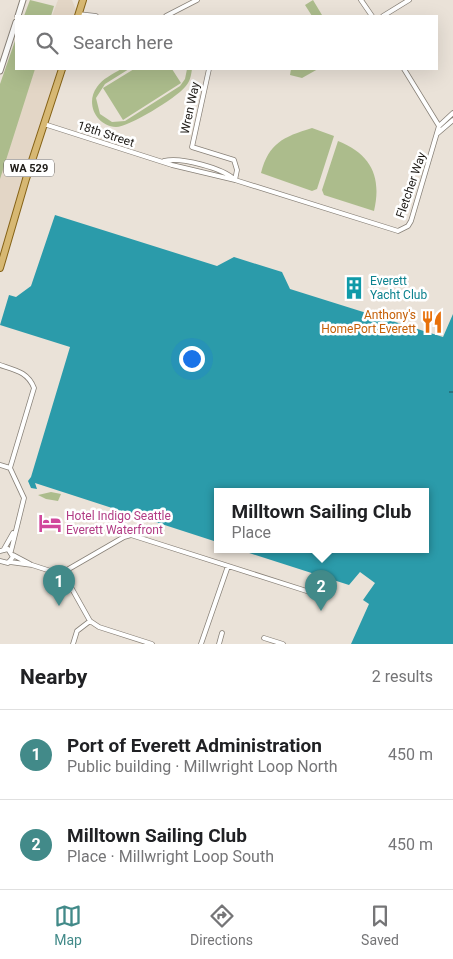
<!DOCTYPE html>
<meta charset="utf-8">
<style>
body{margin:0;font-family:Roboto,sans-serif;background:#f6f6f6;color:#202124}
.you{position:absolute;left:191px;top:358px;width:18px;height:18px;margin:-12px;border:4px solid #fff;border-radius:50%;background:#1a73e8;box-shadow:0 0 0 8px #1a73e833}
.badge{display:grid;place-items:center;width:32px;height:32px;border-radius:50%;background:#428a89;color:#fff;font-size:16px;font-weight:700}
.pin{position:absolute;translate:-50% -41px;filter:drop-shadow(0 1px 2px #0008)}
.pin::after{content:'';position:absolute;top:26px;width:18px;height:15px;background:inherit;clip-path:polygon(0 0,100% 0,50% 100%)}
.popup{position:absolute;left:214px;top:488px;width:215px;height:65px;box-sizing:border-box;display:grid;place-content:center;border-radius:0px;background:#fff;filter:drop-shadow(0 1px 4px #0005);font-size:16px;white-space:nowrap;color:#757577}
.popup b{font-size:19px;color:#202124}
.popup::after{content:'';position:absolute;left:50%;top:100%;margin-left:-10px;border:10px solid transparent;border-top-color:#fff}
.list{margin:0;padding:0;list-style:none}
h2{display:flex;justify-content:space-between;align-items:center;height:65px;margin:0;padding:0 20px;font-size:21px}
h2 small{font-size:16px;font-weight:400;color:#757577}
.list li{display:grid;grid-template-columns:32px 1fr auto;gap:15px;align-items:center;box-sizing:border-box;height:90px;padding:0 20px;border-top:1px solid #e0e0e0}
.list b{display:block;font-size:19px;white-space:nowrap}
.list p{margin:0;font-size:16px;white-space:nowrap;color:#757577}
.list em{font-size:16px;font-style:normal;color:#757577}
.icon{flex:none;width:28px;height:28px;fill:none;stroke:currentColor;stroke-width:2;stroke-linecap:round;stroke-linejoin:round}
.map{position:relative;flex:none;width:453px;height:644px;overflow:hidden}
.search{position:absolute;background:#fff;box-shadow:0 5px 20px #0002;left:15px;right:15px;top:15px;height:55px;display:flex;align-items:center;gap:12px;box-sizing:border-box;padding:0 18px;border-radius:0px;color:#757577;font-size:19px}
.sheet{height:245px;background:#fff}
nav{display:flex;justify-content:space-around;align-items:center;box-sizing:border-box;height:70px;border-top:1px solid #e0e0e0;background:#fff;font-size:14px;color:#757577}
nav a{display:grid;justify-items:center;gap:2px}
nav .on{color:#428a89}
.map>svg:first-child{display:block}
</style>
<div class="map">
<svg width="453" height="644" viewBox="0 0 453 644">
<rect width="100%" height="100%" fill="#eae2d8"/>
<path fill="#e3d6c6" d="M 58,0 L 72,0 L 77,12 L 76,16 L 52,16 Z
M 33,69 L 60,69 L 0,268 L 0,170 Z"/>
<path fill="#acbc8c" d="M 30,0 L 54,6 L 51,16 L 24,16 Z
M 313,0 L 322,15 L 312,16 L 305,5 Z
M 16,38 L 16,69 L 35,69 L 0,179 L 0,84 Z
M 121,69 L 129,69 L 105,84 L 96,98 L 100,114 L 112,122 L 125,121 L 180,86 L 185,79 L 187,69 L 192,69 C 191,76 190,82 185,87 C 176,98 129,127 116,127 C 96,126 85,103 97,87 C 102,79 113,74 121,69 Z
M 134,69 L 172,69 L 181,83 L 123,120 L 103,88 Z
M 291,69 L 318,69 L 302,78 L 290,75 Z
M 312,128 L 334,136 L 317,189 L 312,191 L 261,173 C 269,143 283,137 312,128 Z
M 338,141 C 371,154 382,177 374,211 L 324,195 L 322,190 Z
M 51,492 L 61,494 L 58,501 L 46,499 L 38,495 Z"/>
<path fill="#2b9baa" d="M 55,215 L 217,266 L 234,257 L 282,272 L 290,289 L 443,337 L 453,314 L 453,644 L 351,644 L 369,604 L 363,600 L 375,583 L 360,572 L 349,585 L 240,550 L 425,550 L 425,492 L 217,492 L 217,542 L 35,483 L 37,489 L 31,488 L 28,481 L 31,477 L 70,347 L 0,325 L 9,295 L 16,297 L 31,286 Z"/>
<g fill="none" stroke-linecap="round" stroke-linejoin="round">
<path stroke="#214f56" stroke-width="1" stroke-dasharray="6 5" stroke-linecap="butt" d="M 449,392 L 453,392"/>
<defs>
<path id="minor" d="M 361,0 L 372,16
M 78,14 L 96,16
M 166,16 L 197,0
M 383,16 L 409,0
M 209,69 L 192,147 L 234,160 L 237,170 L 235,180
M 44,124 L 172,165 L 235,180 L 398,231 L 408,226 L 411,221 L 439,126 L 404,69
M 439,126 L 453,113
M 438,133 L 453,120
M 164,161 C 181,157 223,168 235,180
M 0,365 C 15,370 28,372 34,388 L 10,468 L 24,498 L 11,551
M 0,465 L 10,468
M 4,549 L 13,533
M 0,551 L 8,549 L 13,557 L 8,563 L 0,561
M 13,555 L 30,564
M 10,562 L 32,565 L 60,574 L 67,580 L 90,621 L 99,627 L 152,644
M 60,574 L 124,537 L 131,535 L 316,594
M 264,638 L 283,644
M 73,644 L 77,631 L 90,621
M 201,644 L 228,566
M 219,644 L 222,633"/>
<path id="tertiary" d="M 18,16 L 23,0
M 0,71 L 16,22"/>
<path id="primary" d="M 78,16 L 83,0
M 0,268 L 26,179 L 62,69"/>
</defs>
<use href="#minor" stroke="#888178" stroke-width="5.5"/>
<use href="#tertiary" stroke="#888178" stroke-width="7"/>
<use href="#primary" stroke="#856216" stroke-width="8"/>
<use href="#minor" stroke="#fff" stroke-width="4"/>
<use href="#tertiary" stroke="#fff" stroke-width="5"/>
<use href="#primary" stroke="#d7b873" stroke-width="6"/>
</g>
<defs>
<symbol id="building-bare" viewBox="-9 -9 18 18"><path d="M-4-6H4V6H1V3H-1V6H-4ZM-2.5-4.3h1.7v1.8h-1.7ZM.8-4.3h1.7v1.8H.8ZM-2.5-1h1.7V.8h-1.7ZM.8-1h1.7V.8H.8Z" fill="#0f9aa8" stroke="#fff" stroke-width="2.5" paint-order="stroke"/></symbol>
<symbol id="restaurant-bare" viewBox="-9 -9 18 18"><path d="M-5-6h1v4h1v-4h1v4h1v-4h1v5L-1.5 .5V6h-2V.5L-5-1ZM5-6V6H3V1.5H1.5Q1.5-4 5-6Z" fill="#e8710a" stroke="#fff" stroke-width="2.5" paint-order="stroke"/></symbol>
<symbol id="hotel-bare" viewBox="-9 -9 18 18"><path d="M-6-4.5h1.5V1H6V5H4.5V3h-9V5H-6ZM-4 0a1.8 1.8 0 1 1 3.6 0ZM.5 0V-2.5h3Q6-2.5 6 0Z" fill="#d1479c" stroke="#fff" stroke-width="2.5" paint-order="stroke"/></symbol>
</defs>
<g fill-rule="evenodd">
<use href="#building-bare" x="338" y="272" width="32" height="32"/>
<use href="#restaurant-bare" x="416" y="306" width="32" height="32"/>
<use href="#hotel-bare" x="34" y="507" width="32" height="32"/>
</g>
<g text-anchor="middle" stroke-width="5" stroke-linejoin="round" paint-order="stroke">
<rect fill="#fff" stroke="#625f5d" stroke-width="1" x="4" y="159.5" width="50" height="17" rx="4"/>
<g font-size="11" font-weight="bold" fill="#1e1b17">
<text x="29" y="172">WA 529</text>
</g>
<g font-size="12" fill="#1e1b17" stroke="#fff">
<text transform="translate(190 108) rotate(-78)" y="4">Wren Way</text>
<text transform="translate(106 134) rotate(18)" y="4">18th Street</text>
<text transform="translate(411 185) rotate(-71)" y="4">Fletcher Way</text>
</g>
<g font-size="12" fill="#0d838f" stroke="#fff" text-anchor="start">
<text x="370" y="285">Everett<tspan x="370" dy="14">Yacht Club</tspan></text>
</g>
<g font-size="12" fill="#c56008" stroke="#fff" text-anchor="end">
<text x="416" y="319">Anthony's<tspan x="416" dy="14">HomePort Everett</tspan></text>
</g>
<g font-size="12" fill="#b23c85" stroke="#fff" text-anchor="start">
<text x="66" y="520">Hotel Indigo Seattle<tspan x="66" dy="14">Everett Waterfront</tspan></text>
</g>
</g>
</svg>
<div class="you"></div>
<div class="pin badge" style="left:59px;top:606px">1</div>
<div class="pin badge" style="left:321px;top:611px">2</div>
<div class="popup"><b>Milltown Sailing Club</b>Place</div>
<div class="search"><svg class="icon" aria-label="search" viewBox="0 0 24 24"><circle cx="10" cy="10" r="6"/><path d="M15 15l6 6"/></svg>Search here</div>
</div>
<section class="sheet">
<h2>Nearby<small>2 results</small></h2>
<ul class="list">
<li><span class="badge">1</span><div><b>Port of Everett Administration</b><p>Public building · Millwright Loop North</p></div><em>450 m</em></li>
<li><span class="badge">2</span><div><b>Milltown Sailing Club</b><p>Place · Millwright Loop South</p></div><em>450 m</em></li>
</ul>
</section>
<nav>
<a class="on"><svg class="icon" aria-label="map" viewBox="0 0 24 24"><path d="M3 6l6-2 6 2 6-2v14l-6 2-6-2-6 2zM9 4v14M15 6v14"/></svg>Map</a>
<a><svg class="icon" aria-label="directions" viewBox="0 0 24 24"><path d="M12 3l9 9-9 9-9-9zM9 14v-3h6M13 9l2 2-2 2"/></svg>Directions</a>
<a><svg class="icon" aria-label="saved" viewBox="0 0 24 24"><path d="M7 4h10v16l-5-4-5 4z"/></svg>Saved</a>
</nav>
